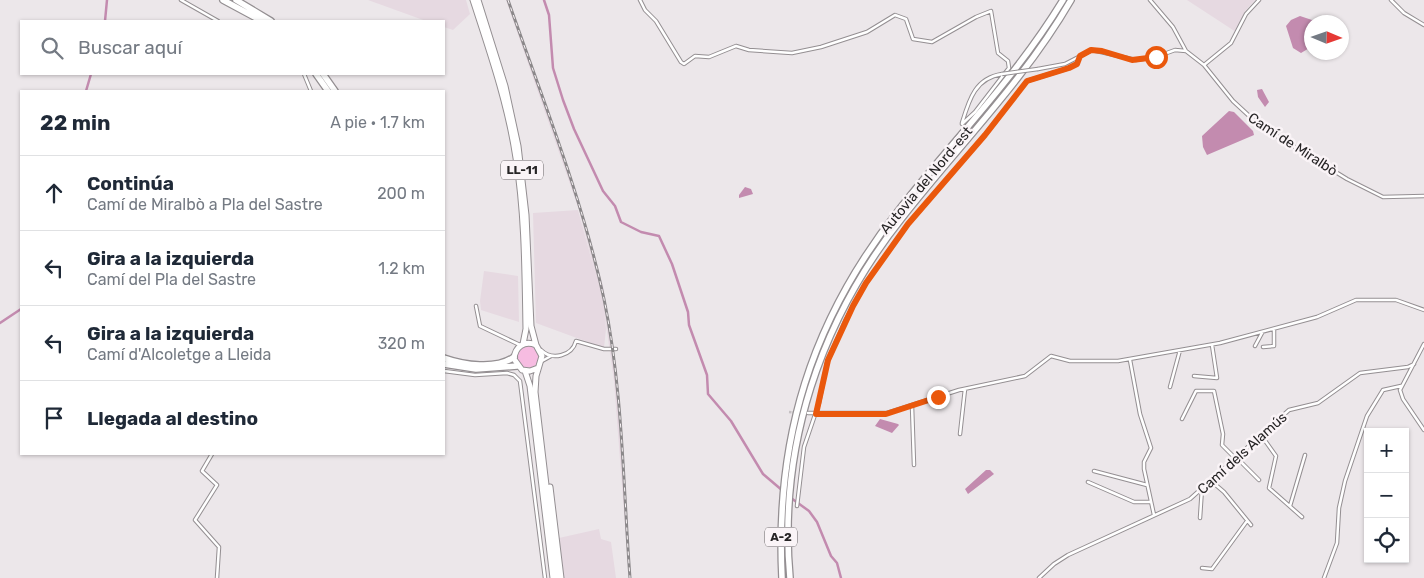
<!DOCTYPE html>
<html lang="es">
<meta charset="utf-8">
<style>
body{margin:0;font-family:Rubik,sans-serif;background:#f2f2f3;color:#1f2937}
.controls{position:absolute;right:15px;bottom:15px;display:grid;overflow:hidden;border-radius:0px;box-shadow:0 1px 4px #0004}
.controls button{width:45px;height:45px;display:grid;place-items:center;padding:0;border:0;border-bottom:1px solid #e0e1e3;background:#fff;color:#1f2937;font:25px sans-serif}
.compass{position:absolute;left:1304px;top:15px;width:45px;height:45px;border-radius:50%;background:#fff;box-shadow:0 1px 4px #0004;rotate:92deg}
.stop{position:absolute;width:15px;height:15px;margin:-11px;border:4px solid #ea580c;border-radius:50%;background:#fff}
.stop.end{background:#ea580c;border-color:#fff;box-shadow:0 1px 5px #0008}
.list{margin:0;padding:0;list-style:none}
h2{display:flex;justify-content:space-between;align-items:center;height:65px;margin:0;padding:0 20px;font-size:21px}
h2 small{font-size:16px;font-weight:400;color:#747a83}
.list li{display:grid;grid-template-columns:32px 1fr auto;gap:15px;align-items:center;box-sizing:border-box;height:75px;padding:0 20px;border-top:1px solid #e0e1e3}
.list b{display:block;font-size:19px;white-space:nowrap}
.list p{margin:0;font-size:16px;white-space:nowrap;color:#747a83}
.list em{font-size:16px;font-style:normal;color:#747a83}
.icon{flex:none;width:28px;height:28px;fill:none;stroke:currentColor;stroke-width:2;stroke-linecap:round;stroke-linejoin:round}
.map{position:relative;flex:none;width:1424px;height:578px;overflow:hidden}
.search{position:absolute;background:#fff;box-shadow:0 1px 4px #0004;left:20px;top:20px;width:425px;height:55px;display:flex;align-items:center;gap:12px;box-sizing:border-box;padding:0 18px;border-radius:0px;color:#747a83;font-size:19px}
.panel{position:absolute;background:#fff;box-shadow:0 1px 4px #0004;left:20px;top:90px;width:425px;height:365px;border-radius:0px}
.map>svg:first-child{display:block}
</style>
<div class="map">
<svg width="1424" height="578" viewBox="0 0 1424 578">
<rect width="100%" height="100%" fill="#ece7ea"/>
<path fill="#e6d9e1" d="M 368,0 L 466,0 L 470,14 L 453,30 L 444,27 L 444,21 L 426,21 Z
M 506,0 L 509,0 L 579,202 L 603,286 L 614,356 L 631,578 L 629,578 L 614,381 L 604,311 L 606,329 L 604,348 L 536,323 L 533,213 L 578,210 L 597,280 L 579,210 Z
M 1187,0 L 1255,0 L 1245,11 L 1236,32 Z
M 484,271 L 518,276 L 519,322 L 481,310 L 480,301 Z
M 599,529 L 601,539 L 611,542 L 616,578 L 564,578 L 559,538 Z"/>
<path fill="#f6bce1" d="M517 357a11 11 0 1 1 22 0a11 11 0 1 1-22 0Z"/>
<path fill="#c38baf" d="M 1300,16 L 1318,22 L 1312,22 L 1311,47 L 1301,53 L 1293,48 L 1286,26 L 1291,20 Z
M 1262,89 L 1269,102 L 1265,107 L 1258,97 L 1257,90 Z
M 1229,111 L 1234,112 L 1253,131 L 1254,135 L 1207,155 L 1203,147 L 1202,136 Z
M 745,187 L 751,189 L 753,194 L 739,198 L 739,195 Z
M 880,419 L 898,424 L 899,425 L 892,433 L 875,426 Z
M 986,470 L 990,470 L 994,474 L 968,494 L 965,489 Z"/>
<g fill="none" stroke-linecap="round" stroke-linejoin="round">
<path stroke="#c38baf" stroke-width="2.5" d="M 544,0 L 549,15 L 553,68 L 563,100 L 574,129 L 603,191 L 615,206 L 621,222 L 641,232 L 659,236 L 672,264 L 688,312 L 689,325 L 707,375 L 708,394 L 731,421 L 763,474 L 783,491
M 105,21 L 107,0
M 86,91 L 91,74
M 0,323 L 21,309
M 791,498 L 809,511 L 817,522 L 831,556 L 837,563 L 841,578"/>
<path stroke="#c5c0c3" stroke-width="2.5" stroke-dasharray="2.5 1" stroke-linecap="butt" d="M 789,412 L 804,413"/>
<defs>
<path id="minor" d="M 181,0 L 218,21
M 640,0 L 645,10 L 656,21 L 681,62 L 684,64 L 695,56 L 709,57 L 736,46 L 749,50 L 792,53 L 821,47 L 867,32 L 895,15 L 906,19 L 913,39 L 932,42 L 976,17 L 991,11 L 998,53 L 1008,61 L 1009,68 L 975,112 L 962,124
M 1150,0 L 1173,27 L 1186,51
M 1391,0 L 1404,13 L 1424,25
M 1204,65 L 1231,43 L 1246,14 L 1259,0
M 1038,69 L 1065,64 L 1092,50 L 1136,60 L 1156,57 L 1175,50 L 1186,51 L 1204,65 L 1233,101 L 1259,125 L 1347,179 L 1383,197 L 1424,196
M 304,74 L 311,91
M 962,123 C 969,100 975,78 1002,74
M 476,306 L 480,326 L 520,345
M 1424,344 L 1400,390 L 1403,399 L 1424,430
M 1255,346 L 1262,333
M 1263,347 L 1274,346 L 1274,330
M 541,350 C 552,361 572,356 576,341 L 604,349 L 616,349
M 1130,360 L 1140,414 L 1151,448 L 1144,462 L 1144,469 L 1154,515
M 542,361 L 551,356
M 444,371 L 475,375 L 507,373 L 514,375 L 520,381 L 545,578
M 1194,376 L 1217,378 L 1212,345
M 1170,387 L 1180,350
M 912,406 L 914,465
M 808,413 L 887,413 L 959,390 L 1025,376 L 1051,356 L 1070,361 L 1118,361 L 1220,343 L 1317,317 L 1356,300 L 1396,300 L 1424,310
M 1182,419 L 1196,391 L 1214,391 L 1223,434 L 1222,445 L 1235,458
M 960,434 L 965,389
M 1261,435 L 1276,456 L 1269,488 L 1302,517
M 212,454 L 202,471 L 217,485 L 195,520 L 219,547 L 217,578
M 1236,457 L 1259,480
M 1094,471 L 1147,485
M 1210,480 L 1224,492 L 1251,525
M 1088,482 L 1134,502 L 1150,502
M 797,506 L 804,447 L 819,403 L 827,363 L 846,319 L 866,283 L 908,224 L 985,135 L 1027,81 L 1069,68 L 1077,64 L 1080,56
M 1290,506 L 1305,455
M 1200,518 L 1202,488
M 1202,568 L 1212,569 L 1247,521
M 1039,578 L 1054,564 L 1068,555 L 1190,499 L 1289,410 L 1318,403 L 1360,373 L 1408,367 L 1414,364
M 1324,578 L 1337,543 L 1339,508 L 1345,481 L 1367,416 L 1383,390 L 1401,386"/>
<path id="trunk" d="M 473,0 C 490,52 508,104 516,158 C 525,214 525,272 526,329 L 523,344
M 478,0 L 505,86 L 518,146 L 526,215 L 531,326 L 536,345 L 542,356 L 536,376 L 535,392 L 557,578
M 536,345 C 524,340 515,347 514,359 L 522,370 L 530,371 L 538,368
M 525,371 L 530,386 L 553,578
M 550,487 L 561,578"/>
<path id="motorway" d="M 223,0 L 262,21
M 236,0 L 271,21
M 316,74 L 328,91
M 323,74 L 335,91
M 444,358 C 464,365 496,370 514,357
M 444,364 L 476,369 L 517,366
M 782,578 C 775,439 811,321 898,211 C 954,139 1015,79 1063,0
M 790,578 C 778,447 820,321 902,218 C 959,145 1024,81 1071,0"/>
</defs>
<use href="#minor" stroke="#948f92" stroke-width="4.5"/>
<use href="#trunk" stroke="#948f92" stroke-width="7"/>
<use href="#motorway" stroke="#948f92" stroke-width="8"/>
<use href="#minor" stroke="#fff" stroke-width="2.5"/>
<use href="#trunk" stroke="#fff" stroke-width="5"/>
<use href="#motorway" stroke="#fff" stroke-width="5.5"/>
<defs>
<path id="rail" d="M 508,0 C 542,98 582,197 604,299 C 623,390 623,486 630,578"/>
</defs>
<use href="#rail" stroke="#8b888a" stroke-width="3"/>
<use href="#rail" stroke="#faf4f7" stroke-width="1" stroke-dasharray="4" stroke-linecap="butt"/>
<defs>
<path id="minor-bridge" d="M 1002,74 L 1038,69"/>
</defs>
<use href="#minor-bridge" stroke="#948f92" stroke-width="4.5" stroke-linecap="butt"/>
<use href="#minor-bridge" stroke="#fff" stroke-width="2.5"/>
</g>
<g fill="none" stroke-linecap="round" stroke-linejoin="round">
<path stroke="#ea580c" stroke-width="6" d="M 938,397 L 886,414 L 816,414 L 828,360 L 853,306 L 866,283 L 908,224 L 985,135 L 1027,81 L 1069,68 L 1077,64 L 1080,56 L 1091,50 L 1102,51 L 1132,60 L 1156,57"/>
</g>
<g text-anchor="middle" stroke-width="5" stroke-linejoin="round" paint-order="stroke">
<g fill="#faf4f7" stroke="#666365" stroke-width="1">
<rect x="501" y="160.5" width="42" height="19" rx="4"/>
<rect x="765" y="527.5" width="32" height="19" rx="4"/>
</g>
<g font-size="12" font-weight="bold" fill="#272526">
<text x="522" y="174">LL-11</text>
<text x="781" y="541">A-2</text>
</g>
<g font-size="14" fill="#272526" stroke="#faf4f7">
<text transform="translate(1293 144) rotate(33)" y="5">Camí de Miralbò</text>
<text transform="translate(926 180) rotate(-50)" y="5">Autovia del Nord-est</text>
<text transform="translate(1242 453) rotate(-42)" y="5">Camí dels Alamús</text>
</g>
</g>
</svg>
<div class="controls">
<button>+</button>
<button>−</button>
<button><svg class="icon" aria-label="locate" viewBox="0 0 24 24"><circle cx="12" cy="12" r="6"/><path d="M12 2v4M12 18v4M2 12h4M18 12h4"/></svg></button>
</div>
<svg class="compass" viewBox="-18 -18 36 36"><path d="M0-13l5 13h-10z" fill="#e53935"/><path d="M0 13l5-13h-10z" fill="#747a83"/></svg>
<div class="stop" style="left:1156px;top:57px"></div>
<div class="stop end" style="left:938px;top:397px"></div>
<div class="search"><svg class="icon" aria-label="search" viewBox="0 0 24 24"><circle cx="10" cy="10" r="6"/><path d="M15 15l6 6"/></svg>Buscar aquí</div>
<section class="panel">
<h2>22 min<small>A pie · 1.7 km</small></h2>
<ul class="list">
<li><svg class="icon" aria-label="ahead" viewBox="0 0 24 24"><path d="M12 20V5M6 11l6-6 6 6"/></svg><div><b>Continúa</b><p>Camí de Miralbò a Pla del Sastre</p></div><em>200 m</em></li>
<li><svg class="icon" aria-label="left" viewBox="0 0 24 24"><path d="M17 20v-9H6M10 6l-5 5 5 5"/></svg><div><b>Gira a la izquierda</b><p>Camí del Pla del Sastre</p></div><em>1.2 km</em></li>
<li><svg class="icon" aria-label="left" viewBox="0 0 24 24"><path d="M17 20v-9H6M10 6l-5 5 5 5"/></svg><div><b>Gira a la izquierda</b><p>Camí d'Alcoletge a Lleida</p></div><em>320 m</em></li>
<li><svg class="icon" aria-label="arrive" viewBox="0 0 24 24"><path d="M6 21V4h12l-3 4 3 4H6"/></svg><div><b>Llegada al destino</b></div></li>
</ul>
</section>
</div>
